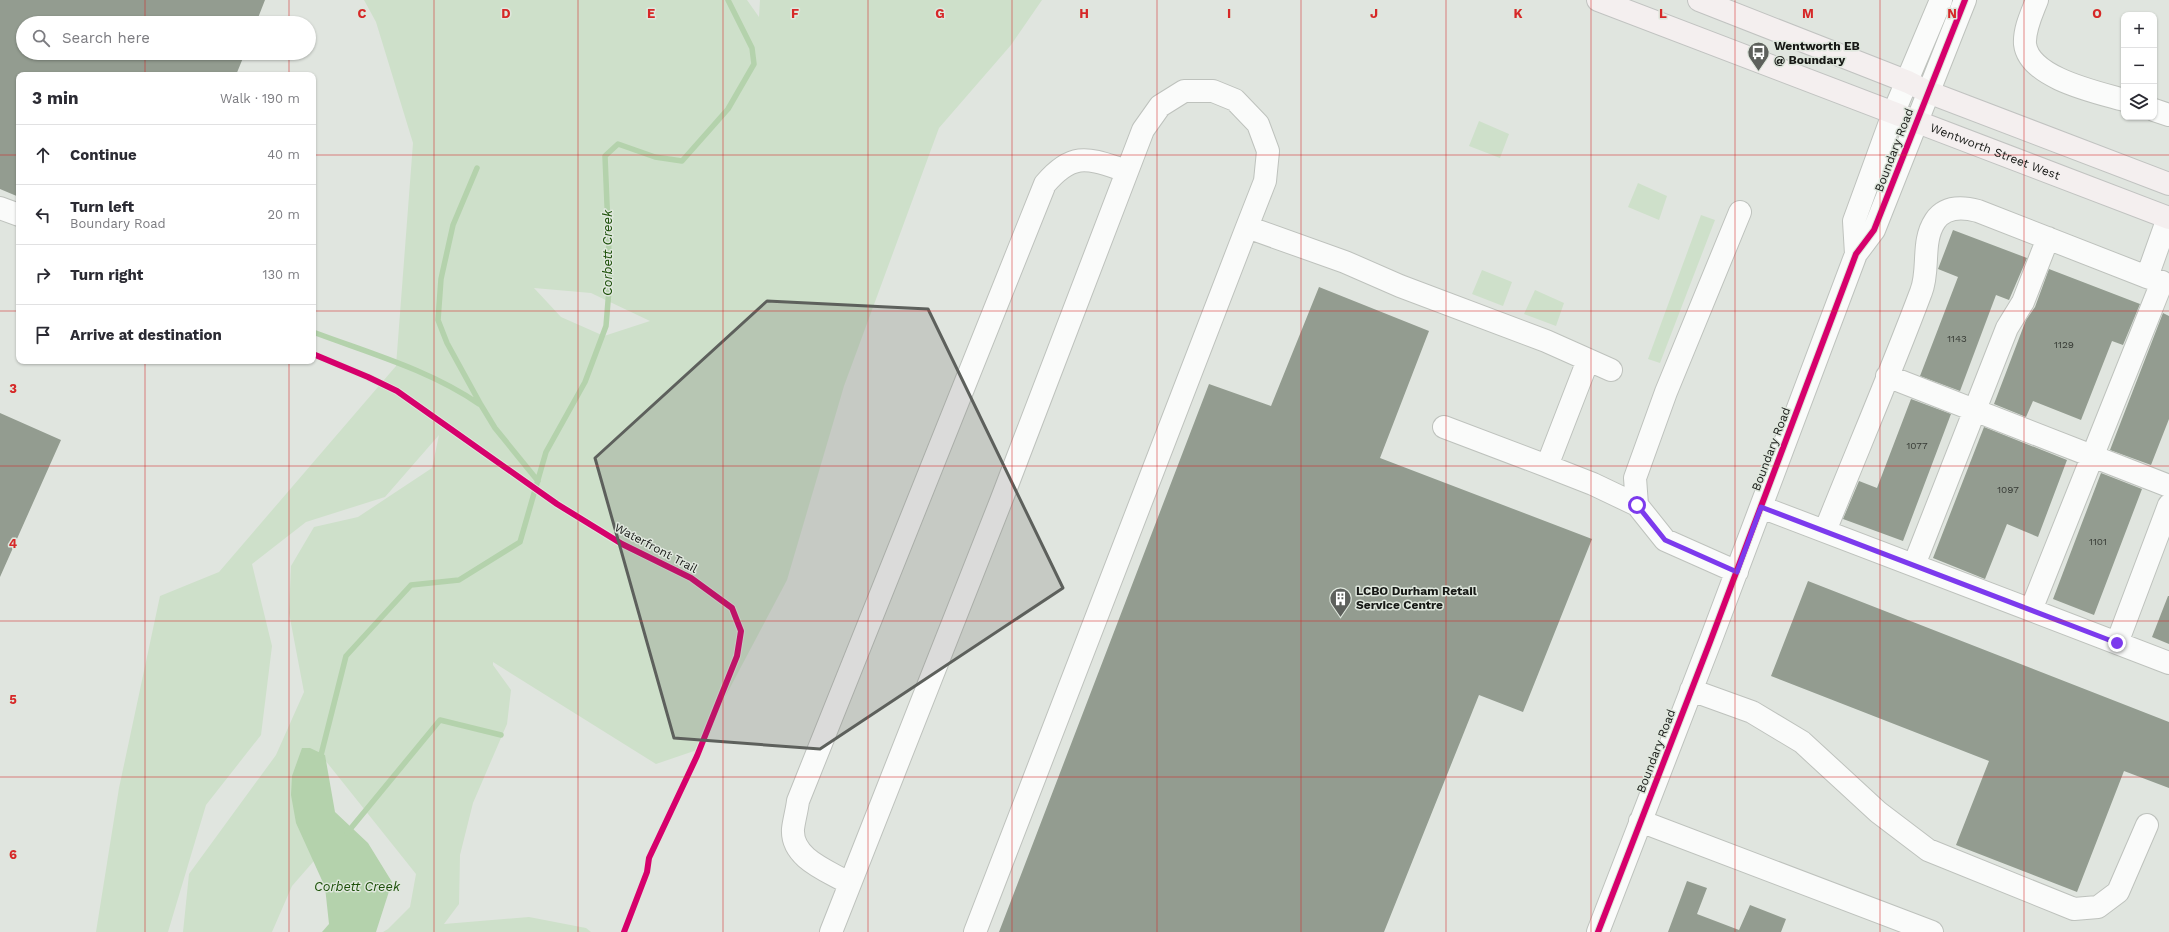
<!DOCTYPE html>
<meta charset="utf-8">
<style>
body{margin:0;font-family:"Work Sans",sans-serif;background:#f2f2f3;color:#2b2b33}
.controls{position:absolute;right:12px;top:12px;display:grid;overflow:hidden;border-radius:8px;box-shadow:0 1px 3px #0004}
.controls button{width:36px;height:36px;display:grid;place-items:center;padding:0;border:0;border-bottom:1px solid #e1e1e2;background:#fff;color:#2b2b33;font:20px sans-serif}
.stop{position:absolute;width:12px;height:12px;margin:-9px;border:3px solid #7c3aed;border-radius:50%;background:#fff}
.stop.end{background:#7c3aed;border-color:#fff;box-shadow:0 1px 4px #0008}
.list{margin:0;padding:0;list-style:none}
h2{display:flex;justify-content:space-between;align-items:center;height:52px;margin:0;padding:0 16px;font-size:17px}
h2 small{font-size:13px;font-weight:400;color:#7c7c81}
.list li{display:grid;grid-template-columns:26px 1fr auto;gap:12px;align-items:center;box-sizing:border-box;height:60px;padding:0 16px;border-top:1px solid #e1e1e2}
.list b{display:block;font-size:15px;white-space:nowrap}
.list p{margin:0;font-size:13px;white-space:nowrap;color:#7c7c81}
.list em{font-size:13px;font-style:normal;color:#7c7c81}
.icon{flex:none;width:22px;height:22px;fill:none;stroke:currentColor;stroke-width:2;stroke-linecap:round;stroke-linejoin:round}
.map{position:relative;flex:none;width:2169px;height:932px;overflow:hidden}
.search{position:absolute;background:#fff;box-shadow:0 1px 3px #0004;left:16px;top:16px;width:300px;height:44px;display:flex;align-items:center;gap:10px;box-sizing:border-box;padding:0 14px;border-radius:22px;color:#7c7c81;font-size:15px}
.panel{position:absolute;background:#fff;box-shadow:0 1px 3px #0004;left:16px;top:72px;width:300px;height:292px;border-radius:8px}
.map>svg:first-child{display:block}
</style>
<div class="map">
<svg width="2169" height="932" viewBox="0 0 2169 932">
<rect width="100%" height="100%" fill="#e0e5df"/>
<path fill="#cee0ca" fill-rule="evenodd" d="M 364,0 L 747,0 L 759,17 L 760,0 L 1042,0 L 1011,45 L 939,128 L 844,386 L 787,580 L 697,750 L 656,764 L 493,662 L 493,665 L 511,690 L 507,724 L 473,803 L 460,855 L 459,904 L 444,924 L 529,917 L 586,928 L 591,932 L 383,932 L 388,929 L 410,907 L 416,874 L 321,755 L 320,854 L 292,886 L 272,932 L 183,932 L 189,874 L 276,755 L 304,692 L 289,613 L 291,566 L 314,527 L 358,517 L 432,468 L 439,435 L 385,497 L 306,522 L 252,564 L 272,646 L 261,735 L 206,805 L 168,932 L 96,932 L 119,788 L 160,596 L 219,572 L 396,366 L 413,143 L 376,22 ZM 534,288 L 591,293 L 650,321 L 604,336 L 561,317 Z
M 1479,121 L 1509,134 L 1500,158 L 1469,146 Z
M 1638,183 L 1667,196 L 1659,220 L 1628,207 Z
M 1701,215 L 1715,220 L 1660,363 L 1648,359 Z
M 1482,270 L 1512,282 L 1503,306 L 1472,294 Z
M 1535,290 L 1564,303 L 1556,326 L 1524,314 Z"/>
<path fill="#b4d2ac" d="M 302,748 L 310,748 L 325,755 L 335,812 L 368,843 L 392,882 L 376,932 L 322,932 L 329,924 L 325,887 L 296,823 L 291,795 L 292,776 Z"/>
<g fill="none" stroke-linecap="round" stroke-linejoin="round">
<path stroke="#b4d2ac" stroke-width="5.5" d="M 477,168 L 453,225 L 441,279 L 438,320 L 447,343 L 481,405 L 495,428 L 538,481
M 313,332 C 369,353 430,370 479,404
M 321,755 L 346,656 L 411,585 L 459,580 L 520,542 L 546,452 L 585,382 L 606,326 L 610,277 L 605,156 L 618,144 L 655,157 L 682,161 L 728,109 L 754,64 L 752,48 L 728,0
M 347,833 L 440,720 L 501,735"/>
</g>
<path fill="#939c90" d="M 0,0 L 265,0 L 256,23 L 23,23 L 23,53 L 245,53 L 236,75 L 19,75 L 19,197 L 0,189 Z
M 1953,230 L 2027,258 L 2009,300 L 1996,295 L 1960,391 L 1920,376 L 1958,277 L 1938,269 Z
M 2049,269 L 2140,304 L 2123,345 L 2112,341 L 2081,420 L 2033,401 L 2026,417 L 1994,404 L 2026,320 L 2035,307 Z
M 1319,287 L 1429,331 L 1380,458 L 1592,539 L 1523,712 L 1479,695 L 1384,932 L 999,932 L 1209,384 L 1271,406 Z
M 2163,313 L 2169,316 L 2169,419 L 2151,465 L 2110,450 Z
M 1911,399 L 1951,414 L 1903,541 L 1843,519 L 1859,481 L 1877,488 Z
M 0,413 L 61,440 L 0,577 Z
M 1984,427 L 2067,460 L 2038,537 L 2007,524 L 1985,579 L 1933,558 Z
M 2101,473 L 2142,489 L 2094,615 L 2053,599 Z
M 1808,581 L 2169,722 L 2169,788 L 2124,771 L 2077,892 L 1956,845 L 1989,761 L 1771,676 Z
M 2168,596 L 2169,596 L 2169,644 L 2152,637 Z
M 1687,881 L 1707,888 L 1697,914 L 1739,930 L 1750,905 L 1786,919 L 1781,932 L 1668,932 Z"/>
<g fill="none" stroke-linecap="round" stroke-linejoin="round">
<defs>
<path id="minor" d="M 2037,0 C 2032,13 2024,29 2025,44 C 2029,78 2096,92 2124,100
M 2154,110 L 2169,115
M 0,208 L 19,215
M 1856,254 L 1854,221 L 1893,114 L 1941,0
M 1588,360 L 1547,466 L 1593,484 L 1637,505
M 1887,376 L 2169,486
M 1444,427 L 1547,466
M 1761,507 L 2031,610 L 2162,282 L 2147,277 L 2168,218
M 1825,531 C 1857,451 1891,372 1921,292 C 1930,270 1921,242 1935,221 C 1945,206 1963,207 1978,211 L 2147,277
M 1914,565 L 2007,328 L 2023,302 L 2048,238
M 1737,572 L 1665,540 L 1637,505 L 1635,478 L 1666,392 L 1740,212
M 2031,610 L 2169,663
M 2117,643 L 2169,505
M 1691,690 L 1752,712 L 1802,742 L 1878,812 L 1928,850 L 2074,909 L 2098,907 L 2118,892 L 2147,825
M 1640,821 L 1932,932
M 850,884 C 829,871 791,859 793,829 C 794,820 797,810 798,801 L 1045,184 C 1074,150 1089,159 1127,171
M 831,932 L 1001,501 L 1143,130 L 1160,106 L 1184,91 L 1213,91 L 1235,100 L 1258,124 L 1268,151 L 1265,181 L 1247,227
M 975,932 L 1247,227 L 1345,262 L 1400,286 L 1546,341 L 1611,370
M 1598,932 L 1710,642 L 1856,254 L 1874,230 L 1965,0"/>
<g id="major">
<path id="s1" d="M 1598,0 L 2169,218"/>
<path d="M 1699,0 L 1908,82 L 1928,92 L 2169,184"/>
</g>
</defs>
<use href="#minor" stroke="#bec2bd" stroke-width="24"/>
<use href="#major" stroke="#c1c3c1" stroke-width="24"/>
<use href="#minor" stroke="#fafbfa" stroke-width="22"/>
<use href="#major" stroke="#f4efef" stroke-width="22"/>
<defs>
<path id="cycleway" d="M 313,354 L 368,377 L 397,391 L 557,504 L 622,544 L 691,578 L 732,608 L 741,631 L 737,656 L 697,756 L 649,858 L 647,872 L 624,932
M 1598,932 L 1710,642 L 1856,254 L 1874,230 L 1965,0"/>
</defs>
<use href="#cycleway" stroke="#dfe7dd" stroke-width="8"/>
<use href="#cycleway" stroke="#d6006c" stroke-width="6"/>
</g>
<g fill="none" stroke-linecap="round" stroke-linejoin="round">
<path stroke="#7c3aed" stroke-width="5" d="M 1637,505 L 1665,540 L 1737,572 L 1761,507 L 2117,643"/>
</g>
<path fill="#5d605c" fill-opacity="0.2" stroke="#5d605c" stroke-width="3" stroke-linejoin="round" d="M 767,301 L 928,309 L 1063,588 L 820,749 L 674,738 L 595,458 Z"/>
<path fill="none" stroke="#d62828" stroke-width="1" stroke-opacity="0.55" d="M 145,0 L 145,23M 289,0 L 289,23M 434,0 L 434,932M 578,0 L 578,932M 723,0 L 723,932M 868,0 L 868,932M 1012,0 L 1012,932M 1157,0 L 1157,932M 1301,0 L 1301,932M 1446,0 L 1446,932M 1591,0 L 1591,932M 1735,0 L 1735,932M 1880,0 L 1880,932M 2024,0 L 2024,932M 145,53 L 145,75M 289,53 L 289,75M 0,155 L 19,155M 313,155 L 2169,155M 0,311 L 19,311M 313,311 L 2169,311M 145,361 L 145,932M 289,361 L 289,932M 0,466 L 2169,466M 0,621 L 2169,621M 0,777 L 2169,777"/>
<defs>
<symbol id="bus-pin" viewBox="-11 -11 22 30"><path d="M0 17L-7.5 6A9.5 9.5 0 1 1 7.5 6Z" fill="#5d605c" stroke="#dfe7dd"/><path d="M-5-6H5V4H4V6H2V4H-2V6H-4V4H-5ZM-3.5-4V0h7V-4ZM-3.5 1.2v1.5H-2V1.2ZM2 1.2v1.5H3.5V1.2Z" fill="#fff"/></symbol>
<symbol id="building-pin" viewBox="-11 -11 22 30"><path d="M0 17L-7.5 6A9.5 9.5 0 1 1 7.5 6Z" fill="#5d605c" stroke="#dfe7dd"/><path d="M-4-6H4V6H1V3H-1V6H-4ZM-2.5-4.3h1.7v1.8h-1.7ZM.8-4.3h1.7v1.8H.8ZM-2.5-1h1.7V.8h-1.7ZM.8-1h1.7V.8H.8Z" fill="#fff"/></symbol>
</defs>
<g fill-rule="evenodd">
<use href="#bus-pin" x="1746" y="40" width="25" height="34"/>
<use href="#building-pin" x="1328" y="586" width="25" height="34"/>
</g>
<g text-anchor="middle" stroke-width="3" stroke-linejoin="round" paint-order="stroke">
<g font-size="10" fill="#363a34">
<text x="1957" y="342">1143</text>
<text x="2064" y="348">1129</text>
<text x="1917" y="449">1077</text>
<text x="2008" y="493">1097</text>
<text x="2098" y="545">1101</text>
</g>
<g font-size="12" font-weight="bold" fill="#171916" stroke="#dfe7dd" text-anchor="start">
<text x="1774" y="50">Wentworth EB<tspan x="1774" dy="14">@ Boundary</tspan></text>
<text x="1356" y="595">LCBO Durham Retail<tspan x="1356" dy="14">Service Centre</tspan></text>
</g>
<g font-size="12" fill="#171916" stroke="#dfe7dd">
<text transform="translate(1894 150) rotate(-69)" y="4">Boundary Road</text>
<text dy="4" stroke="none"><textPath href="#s1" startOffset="425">Wentworth Street West</textPath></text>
<text transform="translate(1771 449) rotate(-69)" y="4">Boundary Road</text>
<text transform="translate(656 548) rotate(28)" y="4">Waterfront Trail</text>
<text transform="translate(1656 751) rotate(-69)" y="4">Boundary Road</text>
</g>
<g font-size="13" font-style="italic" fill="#1c5009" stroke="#dfe7dd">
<text transform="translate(607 253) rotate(-90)" y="5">Corbett Creek</text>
<text x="357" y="891">Corbett Creek</text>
</g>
</g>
<g font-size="13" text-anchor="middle" font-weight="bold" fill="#d62828" stroke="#dfe7dd" stroke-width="3" stroke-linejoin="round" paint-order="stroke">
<text x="362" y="18">C</text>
<text x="506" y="18">D</text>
<text x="651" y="18">E</text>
<text x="795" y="18">F</text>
<text x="940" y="18">G</text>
<text x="1084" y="18">H</text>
<text x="1229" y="18">I</text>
<text x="1374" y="18">J</text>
<text x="1518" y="18">K</text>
<text x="1663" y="18">L</text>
<text x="1808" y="18">M</text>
<text x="1952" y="18">N</text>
<text x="2097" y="18">O</text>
<text x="13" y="393">3</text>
<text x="13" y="548">4</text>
<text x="13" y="704">5</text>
<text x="13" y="859">6</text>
</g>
</svg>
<div class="controls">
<button>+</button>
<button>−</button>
<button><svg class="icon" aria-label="layers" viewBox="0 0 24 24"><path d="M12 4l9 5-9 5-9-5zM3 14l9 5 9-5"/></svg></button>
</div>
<div class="stop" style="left:1637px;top:505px"></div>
<div class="stop end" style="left:2117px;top:643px"></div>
<div class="search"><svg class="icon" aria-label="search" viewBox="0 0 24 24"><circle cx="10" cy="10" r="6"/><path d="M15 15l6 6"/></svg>Search here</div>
<section class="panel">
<h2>3 min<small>Walk · 190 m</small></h2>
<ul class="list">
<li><svg class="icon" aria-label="ahead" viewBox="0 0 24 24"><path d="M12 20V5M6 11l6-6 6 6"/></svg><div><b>Continue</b></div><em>40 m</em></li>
<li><svg class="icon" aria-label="left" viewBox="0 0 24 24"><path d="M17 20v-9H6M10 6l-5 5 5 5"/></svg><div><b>Turn left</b><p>Boundary Road</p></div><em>20 m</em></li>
<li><svg class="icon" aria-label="right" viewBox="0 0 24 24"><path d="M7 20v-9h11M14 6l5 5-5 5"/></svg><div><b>Turn right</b></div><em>130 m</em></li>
<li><svg class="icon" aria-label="arrive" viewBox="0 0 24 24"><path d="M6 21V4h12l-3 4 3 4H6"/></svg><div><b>Arrive at destination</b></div></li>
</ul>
</section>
</div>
